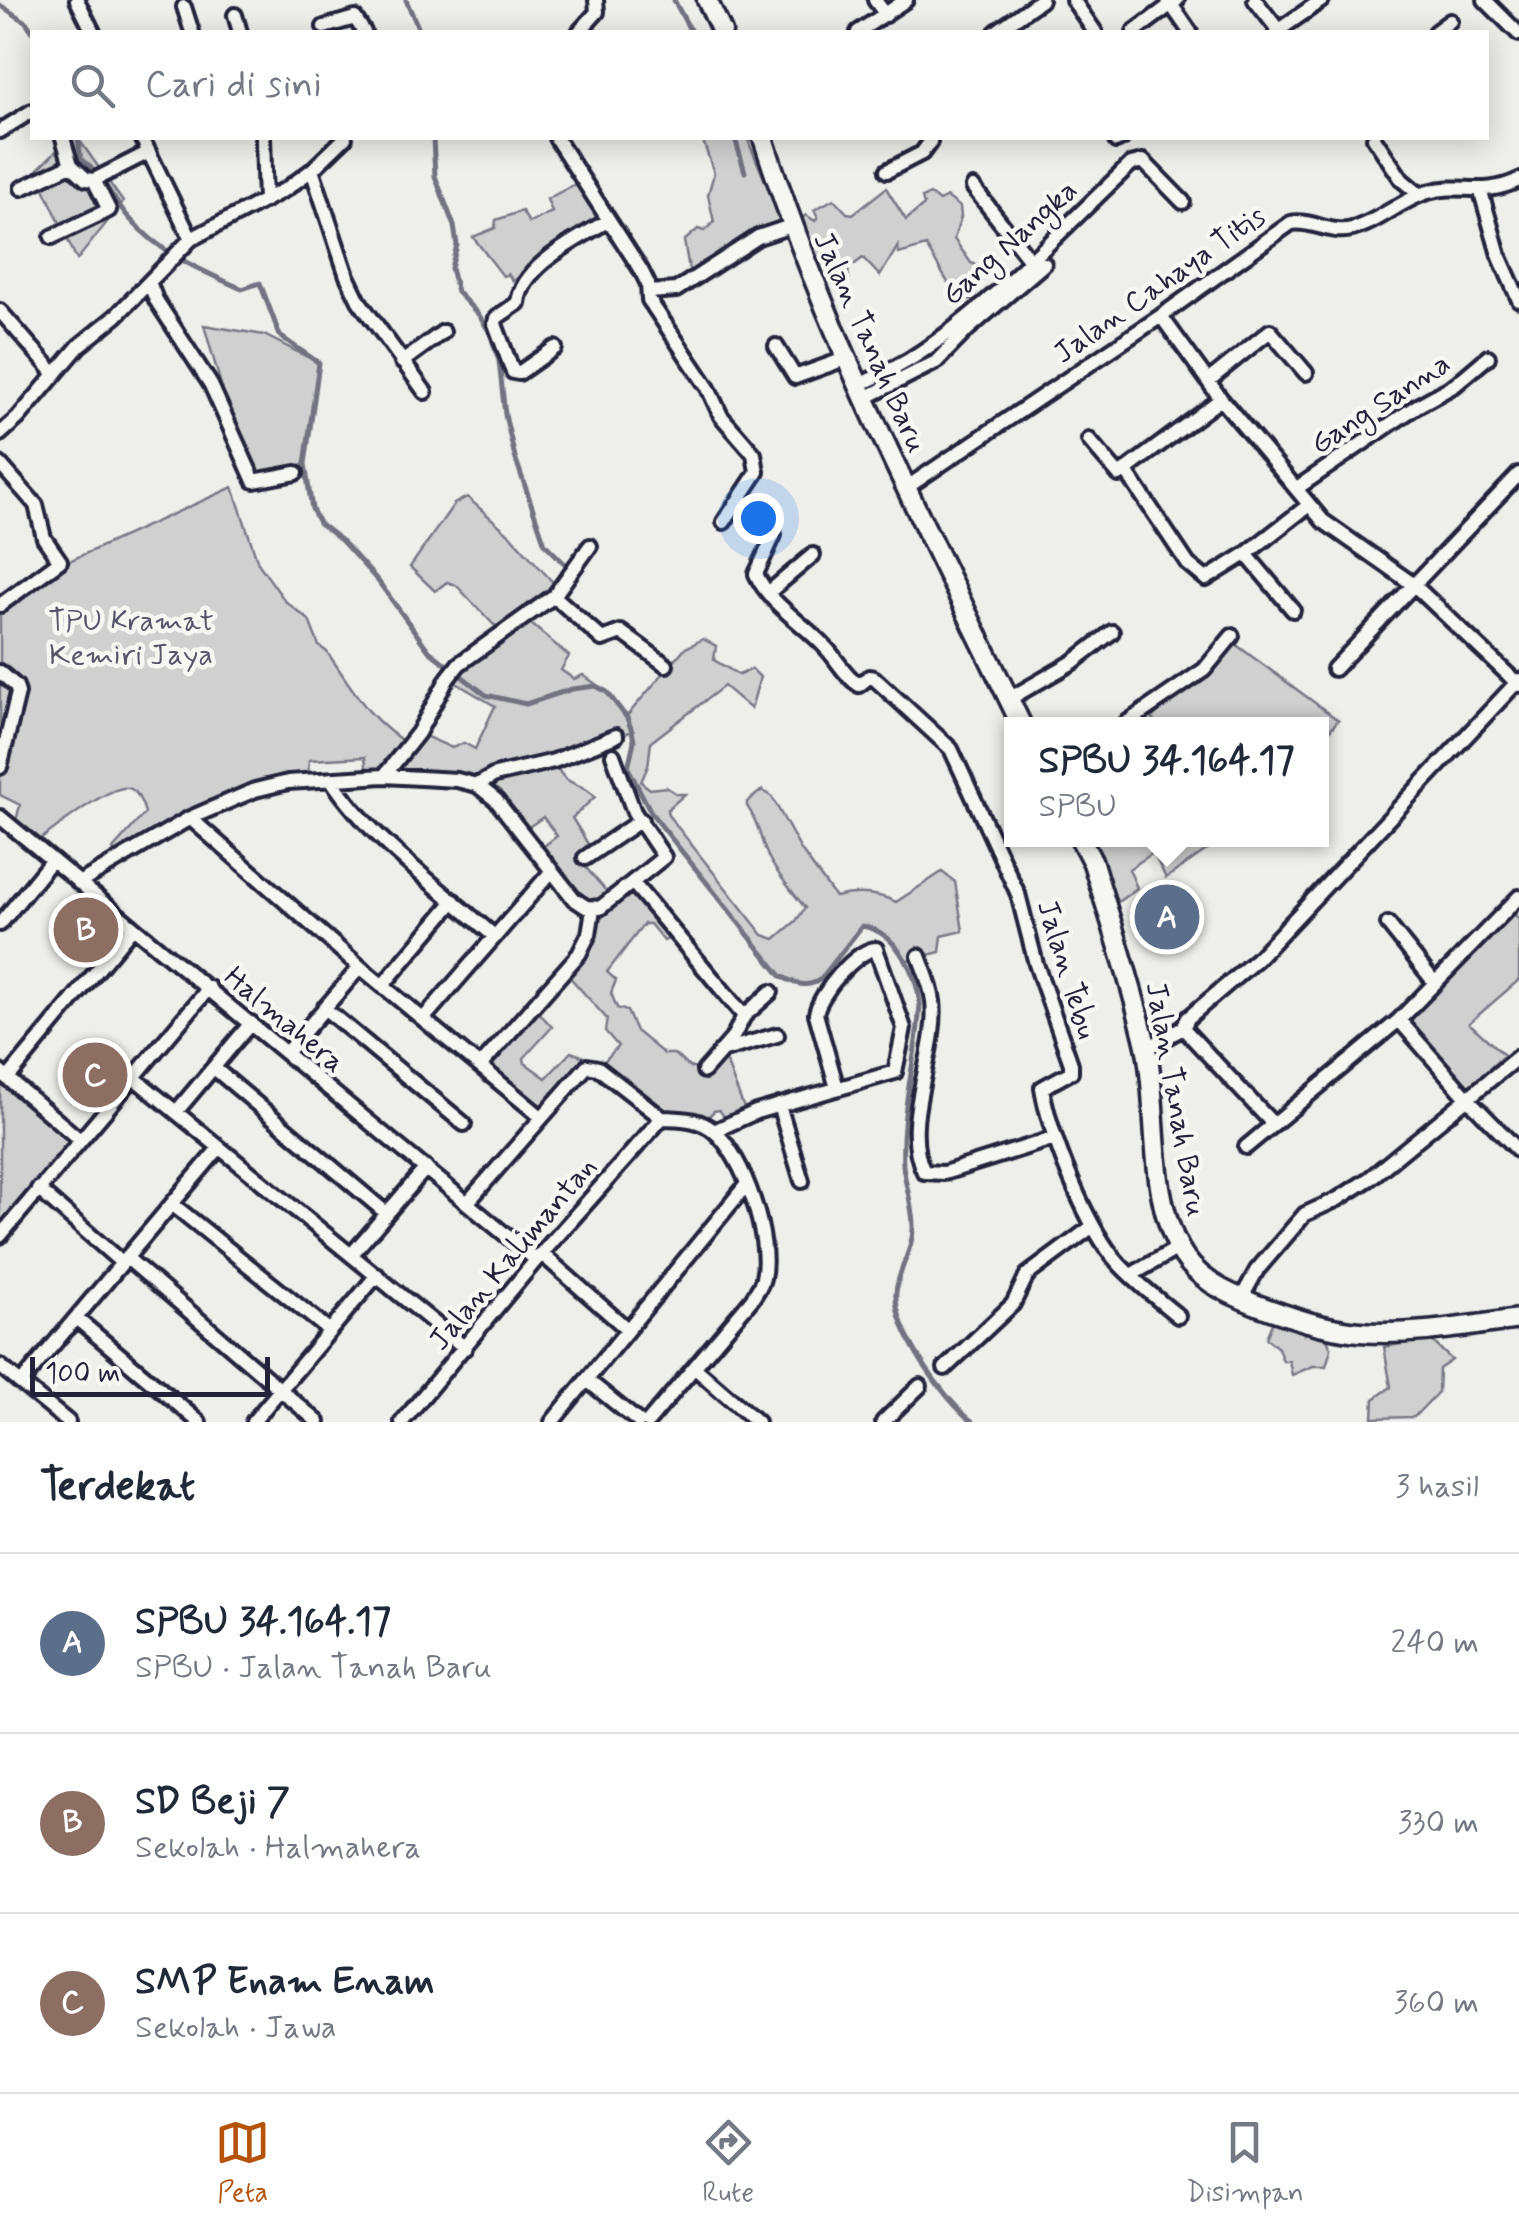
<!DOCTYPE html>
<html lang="id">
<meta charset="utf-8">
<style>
body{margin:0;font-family:Mynerve,sans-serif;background:#f2f2f3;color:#1f2937}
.scale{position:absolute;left:30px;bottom:25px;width:240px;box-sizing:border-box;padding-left:10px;border:5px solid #22223b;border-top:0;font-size:28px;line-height:35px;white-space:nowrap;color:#22223b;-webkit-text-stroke:8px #f6f6f2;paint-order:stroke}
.you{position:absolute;left:758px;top:518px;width:35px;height:35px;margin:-25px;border:8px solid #fff;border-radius:50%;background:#1a73e8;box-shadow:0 0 0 15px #1a73e833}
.badge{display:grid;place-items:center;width:65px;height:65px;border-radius:50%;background:#b45309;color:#fff;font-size:32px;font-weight:700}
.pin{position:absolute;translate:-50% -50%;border:5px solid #fff;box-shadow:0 2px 10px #0006}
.popup{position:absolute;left:1004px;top:717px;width:325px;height:130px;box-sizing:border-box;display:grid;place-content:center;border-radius:0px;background:#fff;filter:drop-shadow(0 2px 8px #0005);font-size:32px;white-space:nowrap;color:#747a83}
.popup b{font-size:38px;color:#1f2937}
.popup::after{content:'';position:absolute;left:50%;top:100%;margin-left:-20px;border:20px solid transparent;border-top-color:#fff}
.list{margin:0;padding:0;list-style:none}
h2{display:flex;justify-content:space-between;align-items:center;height:130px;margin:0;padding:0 40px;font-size:42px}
h2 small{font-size:32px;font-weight:400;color:#747a83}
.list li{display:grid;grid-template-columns:65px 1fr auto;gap:30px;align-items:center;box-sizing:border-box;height:180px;padding:0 40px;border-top:2px solid #e0e1e3}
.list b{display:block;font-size:38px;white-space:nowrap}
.list p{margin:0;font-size:32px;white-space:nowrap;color:#747a83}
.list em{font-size:32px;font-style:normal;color:#747a83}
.icon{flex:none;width:55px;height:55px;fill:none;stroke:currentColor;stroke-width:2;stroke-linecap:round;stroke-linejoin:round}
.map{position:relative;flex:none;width:1519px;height:1422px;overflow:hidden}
.search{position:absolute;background:#fff;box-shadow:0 5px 25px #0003;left:30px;right:30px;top:30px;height:110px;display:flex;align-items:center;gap:25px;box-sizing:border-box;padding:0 35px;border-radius:0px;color:#747a83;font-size:38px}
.sheet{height:670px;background:#fff}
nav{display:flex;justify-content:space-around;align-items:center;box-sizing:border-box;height:140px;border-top:2px solid #e0e1e3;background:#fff;font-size:28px;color:#747a83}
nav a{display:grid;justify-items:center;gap:5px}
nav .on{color:#b45309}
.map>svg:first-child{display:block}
</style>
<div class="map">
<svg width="1519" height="1422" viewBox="0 0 1519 1422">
<rect width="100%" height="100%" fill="#eeeeeb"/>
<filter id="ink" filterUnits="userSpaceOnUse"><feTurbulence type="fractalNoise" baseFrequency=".01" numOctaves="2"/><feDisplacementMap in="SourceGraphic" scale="20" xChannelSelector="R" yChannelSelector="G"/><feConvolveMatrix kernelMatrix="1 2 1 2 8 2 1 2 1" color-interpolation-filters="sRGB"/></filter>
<g filter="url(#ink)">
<path fill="#d0d0d1" stroke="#797986" stroke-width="2.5" d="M 69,138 L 78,138 L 123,202 L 77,260 L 36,171 Z
M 702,138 L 747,138 L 785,228 L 691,280 L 684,241 L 698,229 L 704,231 L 714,222 L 708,195 L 714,173 Z
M 583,180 L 607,221 L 513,281 L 508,274 L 503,276 L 473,237 L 495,228 L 496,220 L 522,211 L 529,223 L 552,212 L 547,199 Z
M 886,188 L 906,220 L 924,205 L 922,198 L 930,194 L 939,201 L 947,197 L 960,207 L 961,217 L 954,239 L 971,263 L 980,266 L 983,278 L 972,300 L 956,296 L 926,246 L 899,254 L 898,246 L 880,276 L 863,258 L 848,269 L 849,279 L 841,284 L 824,282 L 800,220 L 806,215 L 815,221 L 818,217 L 814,210 L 834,199 L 847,213 L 853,214 Z
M 204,325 L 264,335 L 319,363 L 305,464 L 246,473 Z
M 233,487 L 258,563 L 285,601 L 309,620 L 319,646 L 327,652 C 354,690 367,719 409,745 L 418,733 L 452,748 L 464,743 L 475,749 L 495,706 L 448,678 L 504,631 L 493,624 L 456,585 L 447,582 L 435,591 L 410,567 L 454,504 L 467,497 L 510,535 L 559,589 L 524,618 L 569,656 L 561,670 L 574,679 L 583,675 L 607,692 L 626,717 L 684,649 L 703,639 L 716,646 L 714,660 L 739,675 L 752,669 L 760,677 L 751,709 L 724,686 L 651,742 L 648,766 L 641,782 L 650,789 L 666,787 L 677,794 L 685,794 L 667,810 L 668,815 L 763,935 L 775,939 L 796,921 L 805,908 C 793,892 779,877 770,860 C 759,840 761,826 747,806 L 747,802 L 762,790 L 772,797 L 801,850 L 835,897 C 855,892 877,893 896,902 L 942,872 L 955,882 L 963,931 L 942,936 L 940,952 L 904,961 C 894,943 883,929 862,926 L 821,979 C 807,988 794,984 781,976 L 652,814 L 628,768 L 634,741 L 632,731 L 555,762 C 565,790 580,779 595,797 L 572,818 L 588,844 L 578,856 L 582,863 L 613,899 L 633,883 L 673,931 L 670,938 L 664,941 L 650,924 L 644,924 L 607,972 L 616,980 L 611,993 L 617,1008 L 627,1011 L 636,1031 L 664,1054 L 674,1054 L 689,1067 L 703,1071 L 724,1058 L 726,1061 L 747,1116 L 730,1123 L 719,1110 L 714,1111 L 702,1123 L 662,1118 L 598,1068 L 618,1046 L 605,1031 L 607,1019 L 566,973 L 593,909 L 580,904 L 540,849 L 557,836 L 543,817 L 526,829 L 477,785 L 367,773 L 365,757 L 309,760 L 308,776 L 269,786 L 117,858 L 113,849 L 145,813 C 143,805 137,789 128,788 C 108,785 51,832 33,845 L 14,829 L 20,805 L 0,795 L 0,605 L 60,565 Z
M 1231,641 L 1338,720 L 1322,740 L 1322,724 L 1156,724 L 1152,718 Z
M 1084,840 L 1221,840 L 1166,878 L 1153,853 L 1129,869 L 1137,888 L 1115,904 Z
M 1514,914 L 1519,919 L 1519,980 L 1469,1023 L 1504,1055 L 1470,1088 L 1405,1016 Z
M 534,1007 L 552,1027 L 524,1058 L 525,1063 L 546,1078 L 571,1052 L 582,1056 L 587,1066 L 540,1116 L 481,1065 Z
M 0,1072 L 80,1140 L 0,1236 Z
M 1285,1314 L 1304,1315 L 1304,1334 L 1316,1325 L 1323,1326 L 1331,1349 L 1326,1366 L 1313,1366 L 1292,1375 L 1289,1361 L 1283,1361 L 1278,1348 L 1266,1338 L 1272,1323 Z
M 1430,1339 L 1452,1360 L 1439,1369 L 1438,1392 L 1414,1417 L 1373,1418 L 1374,1399 L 1391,1387 L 1384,1347 Z"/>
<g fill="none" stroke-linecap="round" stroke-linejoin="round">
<path stroke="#727281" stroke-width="5" d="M 406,0 L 420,32
M 674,0 L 691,32
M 0,5 L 26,22 L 33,32
M 78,138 L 81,159 C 103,176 112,199 130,219 C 161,254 200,270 242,289 L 260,283 L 280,336 L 319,363 L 305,464 L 312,509 L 319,523 L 342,541 L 378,581 L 429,651 L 486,695 L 526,704 L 572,689 L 596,686 L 607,692 L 627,718 L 632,731 L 634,741 L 628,768 L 652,814 L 781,976 C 795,984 807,989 821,979 L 862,926 C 895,931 917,972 920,1004 C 917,1057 900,1111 903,1165 C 905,1185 913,1205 913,1226 C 914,1248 898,1270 896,1292 C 893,1329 944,1400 973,1422
M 433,138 L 435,176 L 454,226 L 457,245 L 451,268 L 457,292 L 479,315 L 490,333 L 499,361 L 505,415 L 515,457 L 545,544 L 571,570
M 735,138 L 745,172"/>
<defs>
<path id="minor" d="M 77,0 L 93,32
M 875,0 L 886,15
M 1073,0 L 1095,32
M 1168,0 L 1190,32
M 1255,0 L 1279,31
M 1485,0 L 1519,34
M 184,7 L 192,32
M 235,15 L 240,32
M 324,27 L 355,18 L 364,32
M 579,32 L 597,12 L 596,0
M 858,32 L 906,0
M 996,32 L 1041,0
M 1134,32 L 1177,0
M 1276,32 L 1322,0
M 1435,32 L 1450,21
M 0,131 L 32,111
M 63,138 L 71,165
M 142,138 L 191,239
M 263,138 L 265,201
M 556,138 L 641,270 L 648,284 L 649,300 L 708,388 L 721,416 L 754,454 L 757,472 L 724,522
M 1374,138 L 1402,180 L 1420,195
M 1116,141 L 1122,138
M 312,170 L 347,276 L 359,301 L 425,392
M 887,171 L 922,153 L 930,142 L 929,138
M 973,187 L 1030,260
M 22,188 L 71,165 L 86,179 L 94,180 L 149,152
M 1481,192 L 1499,255 L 1519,300
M 52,237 L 109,210 L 94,180
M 149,282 L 156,300 L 211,385 L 254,481 L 296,473
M 650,292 L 676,290 L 758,237 L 791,226
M 0,311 L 55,374
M 1161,316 L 1221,399 L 1323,521 L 1414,585 L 1519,685
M 776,346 L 795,377 L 845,359
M 555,348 L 519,373 L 513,372 L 495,324 L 496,318 L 518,303 C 522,265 577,240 607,221
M 402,362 L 443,332
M 1208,381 L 1270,331 L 1306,373
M 857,386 C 875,377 895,369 912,358 C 990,308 1063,228 1131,164 L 1143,161 L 1183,202
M 863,399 L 936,362 L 967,330 L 1044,264
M 0,434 L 18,418 L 79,346 L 116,316 L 191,239 L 286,189 L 312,170 L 345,138
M 1089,440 L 1119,475 L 1221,399
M 0,464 L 36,505 L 44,538 L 60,561 L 0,605
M 1126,471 L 1188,564 L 1206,579 L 1246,554 L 1309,505
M 906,488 L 1161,316 L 1291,223 C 1311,219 1331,235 1352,229 C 1379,222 1401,200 1428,192 C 1463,182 1481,198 1519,180
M 1297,488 L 1417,406 L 1455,385 L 1488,357
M 742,499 L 771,526 L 774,535 L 756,574 C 770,605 805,624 827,649 C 838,661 845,676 859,685 L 869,677 L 874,678 L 951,749 L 1018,894 L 1036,964 L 1071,1064 L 1071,1072 L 1042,1088 C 1050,1135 1087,1230 1120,1265 C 1138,1284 1158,1300 1178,1316
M 1246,554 L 1293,610
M 768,593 L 813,555
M 554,596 L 602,639 L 621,632 L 666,665
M 1334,669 L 1519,474
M 0,672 L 16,686 L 18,693 L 0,767
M 1009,699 L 1073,662 L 1112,632
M 1125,724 L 1204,670 L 1232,636
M 384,776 L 418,733 L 448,678 L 459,664 L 554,596 L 590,546
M 331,779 C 370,839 441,889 494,936
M 477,785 L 495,775 L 554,761 L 616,736
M 0,817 L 536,1260
M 190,818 L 360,967 L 540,1116
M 585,858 L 641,820
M 79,883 L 190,818 L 255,790 L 288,782 L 384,776 L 457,780 L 477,785 L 496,800 L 574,899 L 586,907 L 600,908 L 664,857 L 634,812 L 613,755
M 633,883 L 744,1016 L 732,1039 L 704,1071
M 0,924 L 52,860
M 1388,924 L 1435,983
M 919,956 C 924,970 931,985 933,1001 C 939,1053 899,1123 924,1172 L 944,1173 L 1055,1138
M 383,985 L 454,901
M 324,1008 L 464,1124
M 744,1016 L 771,992
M 424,1018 L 551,872
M 1399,1020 L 1469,1100 L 1519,1151
M 1183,1028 L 1273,1124
M 1146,1049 L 1183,1028 L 1188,1018 L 1257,959 L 1519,680
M 721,1051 L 777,1035
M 286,1053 L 360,967
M 481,1065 L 579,954 L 589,934 L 593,909
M 214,1068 L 385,1212
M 0,1072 L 80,1140
M 133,1077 L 465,1348
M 8,1078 L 133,927
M 779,1105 L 802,1181
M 176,1112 L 251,1023
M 714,1131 L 756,1112 L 895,1072 L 904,1028 L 876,949 C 856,950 819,994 816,1014 L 837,1088
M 1246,1147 L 1399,1020 L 1519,897
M 38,1189 L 122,1263
M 468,1202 L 587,1066 L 598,1068 L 662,1118
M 172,1204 L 330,1331
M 0,1236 L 209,988
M 352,1254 L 426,1168
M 542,1254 L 627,1329
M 127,1258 L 318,1422
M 1131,1275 L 1178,1248
M 1241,1299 L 1257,1270 L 1305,1214 L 1338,1199 L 1369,1179 L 1519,1056
M 76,1318 L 199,1422
M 0,1366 L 68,1422
M 695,1368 L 757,1422
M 945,1368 L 1013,1304 L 1027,1275 L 1093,1226
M 587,1380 L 639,1422
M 21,1383 L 219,1148
M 253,1422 L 377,1275
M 402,1422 L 536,1260 L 662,1118
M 552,1422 L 747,1184
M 648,1422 L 752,1299 C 756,1292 762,1285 763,1278 C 772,1240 744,1156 714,1131 C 699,1118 681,1119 662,1118
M 883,1422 L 920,1386"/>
<path id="secondary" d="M 707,0 L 722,32
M 763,138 C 828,343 928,531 1021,724
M 1081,840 L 1093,863 C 1111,923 1132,984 1146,1046 C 1159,1108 1148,1190 1179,1248 C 1195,1279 1226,1293 1257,1305 C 1290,1317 1324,1329 1360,1332 C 1413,1336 1467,1326 1519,1319"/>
</defs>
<use href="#minor" stroke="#22223b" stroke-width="20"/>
<use href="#secondary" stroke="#22223b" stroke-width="25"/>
<use href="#minor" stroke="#f6f6f2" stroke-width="12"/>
<use href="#secondary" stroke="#f6f6f2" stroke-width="18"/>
</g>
</g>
<g text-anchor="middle" stroke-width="9" stroke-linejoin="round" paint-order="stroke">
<g font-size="30" fill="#22223b" stroke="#f6f6f2">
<text transform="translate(1009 242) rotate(-42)" y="10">Gang Nangka</text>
<text transform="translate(1159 284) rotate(-35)" y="10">Jalan Cahaya Titis</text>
<text transform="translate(871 342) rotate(66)" y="10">Jalan Tanah Baru</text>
<text transform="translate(1380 403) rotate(-33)" y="10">Gang Sanna</text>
<text transform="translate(1068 969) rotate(73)" y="10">Jalan Tebu</text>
<text transform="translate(285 1019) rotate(40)" y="10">Halmahera</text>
<text transform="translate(1177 1099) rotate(80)" y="10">Jalan Tanah Baru</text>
<text transform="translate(512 1253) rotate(-50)" y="10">Jalan Kalimantan</text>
</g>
<g font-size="30" fill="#565668" stroke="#f6f6f2">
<text x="131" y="630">TPU Kramat<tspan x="131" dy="34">Kemiri Jaya</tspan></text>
</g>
</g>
</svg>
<div class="scale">100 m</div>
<div class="you"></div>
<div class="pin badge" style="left:1167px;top:917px;background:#5c6f8a">A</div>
<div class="popup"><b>SPBU 34.164.17</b>SPBU</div>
<div class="pin badge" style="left:86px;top:930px;background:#8d6e63">B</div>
<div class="pin badge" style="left:95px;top:1075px;background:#8d6e63">C</div>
<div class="search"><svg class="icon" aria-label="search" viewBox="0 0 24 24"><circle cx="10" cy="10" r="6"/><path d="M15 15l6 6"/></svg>Cari di sini</div>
</div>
<section class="sheet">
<h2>Terdekat<small>3 hasil</small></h2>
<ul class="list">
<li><span class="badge" style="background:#5c6f8a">A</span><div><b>SPBU 34.164.17</b><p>SPBU · Jalan Tanah Baru</p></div><em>240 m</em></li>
<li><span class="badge" style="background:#8d6e63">B</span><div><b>SD Beji 7</b><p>Sekolah · Halmahera</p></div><em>330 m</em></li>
<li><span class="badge" style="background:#8d6e63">C</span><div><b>SMP Enam Enam</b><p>Sekolah · Jawa</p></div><em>360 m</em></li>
</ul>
</section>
<nav>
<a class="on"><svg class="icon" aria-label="map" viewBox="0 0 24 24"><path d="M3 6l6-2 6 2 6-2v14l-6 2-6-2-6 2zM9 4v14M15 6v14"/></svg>Peta</a>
<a><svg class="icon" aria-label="directions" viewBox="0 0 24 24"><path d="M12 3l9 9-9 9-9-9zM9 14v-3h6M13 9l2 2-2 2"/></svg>Rute</a>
<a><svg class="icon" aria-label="saved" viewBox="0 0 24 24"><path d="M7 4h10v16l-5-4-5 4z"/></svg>Disimpan</a>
</nav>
